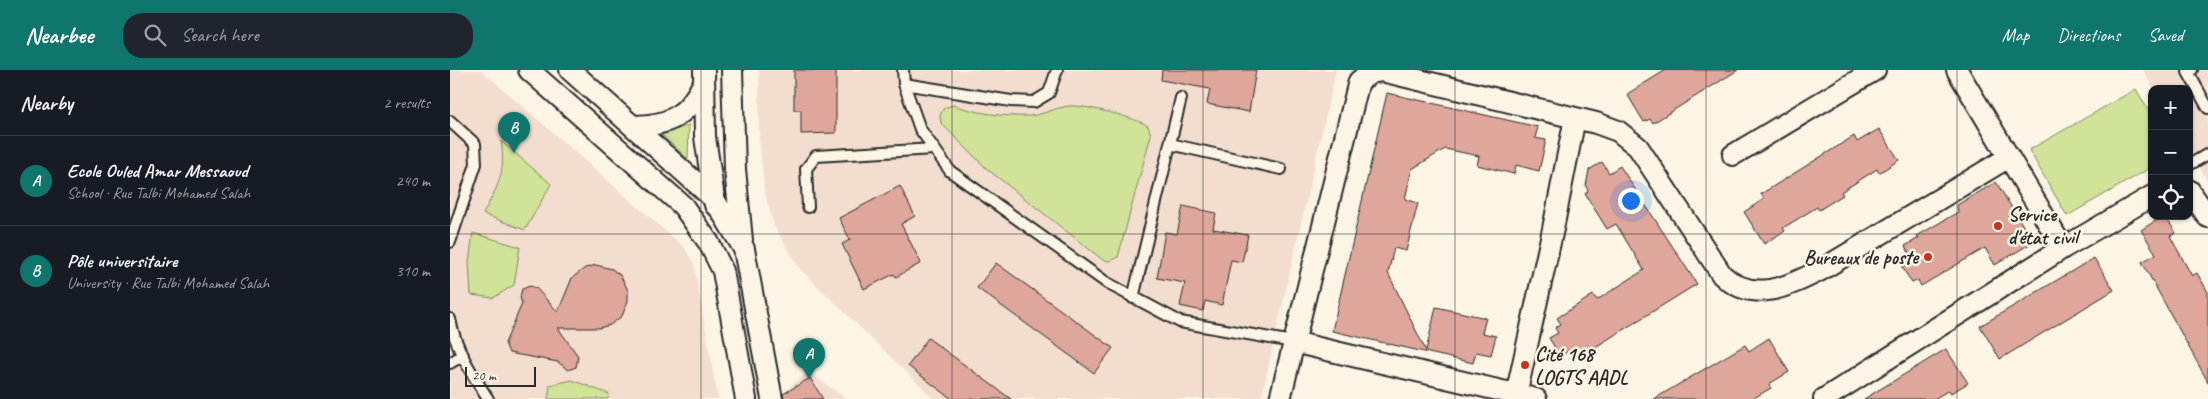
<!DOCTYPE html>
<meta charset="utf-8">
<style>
body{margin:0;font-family:Caveat,sans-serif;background:#20242c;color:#f1f3f6}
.controls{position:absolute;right:15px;top:15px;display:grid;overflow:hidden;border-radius:10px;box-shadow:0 1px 4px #0004}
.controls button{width:45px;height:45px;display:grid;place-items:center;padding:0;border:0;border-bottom:1px solid #363941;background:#171b24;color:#f1f3f6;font:25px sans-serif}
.scale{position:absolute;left:15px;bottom:12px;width:71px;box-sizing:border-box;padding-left:5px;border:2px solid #2b2b2b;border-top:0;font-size:14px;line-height:18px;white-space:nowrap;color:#2b2b2b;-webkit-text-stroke:4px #fcf5e5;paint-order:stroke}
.you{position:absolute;left:1180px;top:130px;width:18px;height:18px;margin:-12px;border:4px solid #fff;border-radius:50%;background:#1a73e8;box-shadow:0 0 0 8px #1a73e833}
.badge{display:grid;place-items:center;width:32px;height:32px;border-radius:50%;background:#0f766e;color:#fff;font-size:16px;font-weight:700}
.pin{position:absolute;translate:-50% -41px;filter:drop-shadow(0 1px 2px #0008)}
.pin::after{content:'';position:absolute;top:26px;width:18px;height:15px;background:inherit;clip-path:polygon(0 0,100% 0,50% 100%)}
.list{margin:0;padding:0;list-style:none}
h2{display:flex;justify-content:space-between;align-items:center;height:65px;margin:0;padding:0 20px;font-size:21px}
h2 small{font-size:16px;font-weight:400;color:#9ea1a6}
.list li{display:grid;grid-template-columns:32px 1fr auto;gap:15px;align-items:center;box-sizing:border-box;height:90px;padding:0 20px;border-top:1px solid #363941}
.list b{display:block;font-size:19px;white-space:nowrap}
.list p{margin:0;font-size:16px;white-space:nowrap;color:#9ea1a6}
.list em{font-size:16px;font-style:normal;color:#9ea1a6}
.icon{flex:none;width:28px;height:28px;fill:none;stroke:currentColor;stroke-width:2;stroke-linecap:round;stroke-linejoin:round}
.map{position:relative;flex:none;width:1758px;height:329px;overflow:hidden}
header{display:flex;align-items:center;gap:30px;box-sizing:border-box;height:70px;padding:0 25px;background:#0f766e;color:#fff}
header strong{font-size:24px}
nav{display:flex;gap:28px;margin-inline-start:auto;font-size:18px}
.search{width:350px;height:45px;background:#20242c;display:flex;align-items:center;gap:12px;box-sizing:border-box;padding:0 18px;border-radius:20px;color:#9ea1a6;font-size:19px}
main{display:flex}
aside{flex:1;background:#171b24}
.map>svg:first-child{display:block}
</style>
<header>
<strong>Nearbee</strong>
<div class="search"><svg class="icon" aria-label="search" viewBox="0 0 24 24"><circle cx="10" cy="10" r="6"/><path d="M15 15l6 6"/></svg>Search here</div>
<nav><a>Map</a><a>Directions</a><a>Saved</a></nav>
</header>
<main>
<aside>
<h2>Nearby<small>2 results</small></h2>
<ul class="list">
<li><span class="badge">A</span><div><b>Ecole Ouled Amar Messaoud</b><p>School · Rue Talbi Mohamed Salah</p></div><em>240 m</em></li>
<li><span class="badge">B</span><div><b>Pôle universitaire</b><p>University · Rue Talbi Mohamed Salah</p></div><em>310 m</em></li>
</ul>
</aside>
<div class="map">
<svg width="1758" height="329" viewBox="0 0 1758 329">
<rect width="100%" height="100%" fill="#fcf5e5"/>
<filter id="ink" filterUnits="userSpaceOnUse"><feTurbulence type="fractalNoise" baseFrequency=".02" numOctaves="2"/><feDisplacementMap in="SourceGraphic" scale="10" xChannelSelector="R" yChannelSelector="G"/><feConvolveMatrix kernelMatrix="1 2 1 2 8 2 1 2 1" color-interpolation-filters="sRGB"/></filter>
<g filter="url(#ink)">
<path fill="#f3ddcf" d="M 0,0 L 31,0 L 234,177 L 244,194 L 268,329 L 0,329 Z
M 309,0 L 886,0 L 811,329 L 484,329 L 350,199 L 324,156 L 314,119 L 309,66 Z
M 1693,0 L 1758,0 L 1758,112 L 1739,79 L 1739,19 L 1704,19 Z
M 358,302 L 397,329 L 342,329 L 340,316 Z"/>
<path fill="#d0e398" stroke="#7e8762" d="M 1686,19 L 1702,47 L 1702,97 L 1617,146 L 1579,80 Z
M 503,35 C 527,43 553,47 579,46 C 593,45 606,37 620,36 C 635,35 687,48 698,56 L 701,65 L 668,187 L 660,191 L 653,190 L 537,99 L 491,53 L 490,45 L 494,38 Z
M 239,55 L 238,89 L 212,65 Z
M 51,71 L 101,114 L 75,160 L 33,144 C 48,115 56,105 51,71 Z
M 23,163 L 70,177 L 64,215 L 43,228 L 21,225 L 19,192 Z
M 122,310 L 159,324 L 158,329 L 98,329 L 100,315 Z"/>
<path fill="#dfa69b" stroke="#2b2b2b" d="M 344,0 L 386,0 L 386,63 L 351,64 L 351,40 L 344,40 Z
M 712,0 L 806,0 L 799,42 L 757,34 L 760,19 L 711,10 Z
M 1216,0 L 1288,0 L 1203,53 L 1200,49 L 1194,52 L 1177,24 Z
M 937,23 L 1088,57 L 1085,68 L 1096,70 L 1089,101 L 1066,95 L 1064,104 L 1027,95 L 1029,86 L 995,79 L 962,99 L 955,129 L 968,133 L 956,181 L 944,178 L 938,203 L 976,281 L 986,237 L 1036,248 L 1032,263 L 1046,266 L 1041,285 L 1026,282 L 1023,293 L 882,261 Z
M 1429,59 L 1449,90 L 1429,103 L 1427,99 L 1391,122 L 1393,125 L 1369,140 L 1367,137 L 1333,158 L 1335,161 L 1314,174 L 1294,142 L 1314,129 L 1311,124 L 1404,66 L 1407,72 Z
M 1152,92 L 1159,103 L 1170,96 L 1247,214 L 1126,289 L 1120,280 L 1110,286 L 1099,268 L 1108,263 L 1105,258 L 1111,254 L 1107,248 L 1143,225 L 1147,230 L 1194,200 L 1166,154 L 1157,159 L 1135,124 L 1138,121 L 1136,116 L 1139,100 Z
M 1546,112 L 1583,172 L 1545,195 L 1535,178 L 1471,216 L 1468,210 L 1462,213 L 1452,197 L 1456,195 L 1453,190 L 1461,186 L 1455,176 L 1469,168 L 1467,166 L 1508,142 L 1507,135 Z
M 450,116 L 465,146 L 451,154 L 471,193 L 446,207 L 444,204 L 414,219 L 392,174 L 400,170 L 389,148 Z
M 733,136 L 766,143 L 763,159 L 798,165 L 792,192 L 781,190 L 772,235 L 755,231 L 753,241 L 730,236 L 735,213 L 707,208 L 715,162 L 727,164 Z
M 1713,146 L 1715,146 L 1726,163 L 1720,166 L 1742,206 L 1747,203 L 1758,222 L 1758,312 L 1692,192 L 1706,184 L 1691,160 Z
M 1644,188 L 1664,220 L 1550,289 L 1530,256 Z
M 546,193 L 663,278 L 644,303 L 527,218 Z
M 146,195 L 162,199 L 170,205 L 178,220 L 178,231 L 172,246 L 160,255 L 149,258 L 108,258 L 128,286 L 126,297 L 118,300 L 108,292 L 59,283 L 55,273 L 72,234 L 70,227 L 72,219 L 80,216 L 86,218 L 108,242 L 122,208 L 135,198 Z
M 478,268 L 561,329 L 502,329 L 458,296 Z
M 1319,268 L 1339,302 L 1319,314 L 1321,318 L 1302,329 L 1204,329 L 1295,275 L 1299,281 Z
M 1496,279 L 1518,313 L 1501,323 L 1499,320 L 1484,329 L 1414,329 Z
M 360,308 L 373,329 L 334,329 L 333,324 Z"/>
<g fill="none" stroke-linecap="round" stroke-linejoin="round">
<defs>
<path id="service" d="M 453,0 L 454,14 L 470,59 L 500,101 L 657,213 L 730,252 L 843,272
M 1742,0 L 1738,2 L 1758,38
M 454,14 L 561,31 L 584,32 L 599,23 L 607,0
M 0,51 L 25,74 L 26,94 L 0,172
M 720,74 L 831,99
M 1739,95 L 1758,84
M 358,137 L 356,99 L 366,86 L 484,79
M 683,228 L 731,28
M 0,249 C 5,278 22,304 38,329
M 0,293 L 13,285"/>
<path id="minor" d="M 79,0 L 233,136 L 259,173 L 273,201 L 296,329
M 120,0 L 264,129 L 294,179 L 322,329
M 254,0 L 255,67 L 265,135
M 282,0 L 285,99 L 292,170
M 1507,0 L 1613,178
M 183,56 C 220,56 238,45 254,12
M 1283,85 L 1425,0
M 1739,120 L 1758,147
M 843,272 L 1086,329
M 1066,325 L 1103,159 L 1125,48
M 830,329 L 909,11 L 921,3 L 932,1 L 1146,53 L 1168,61 L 1188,77 L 1272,205 C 1303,234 1337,217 1371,200 L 1559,87
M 1374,329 L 1613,178 L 1702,126"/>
</defs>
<use href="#service" stroke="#2b2b2b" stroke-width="14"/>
<use href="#minor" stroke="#2b2b2b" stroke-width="24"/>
<use href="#service" stroke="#fcf5e5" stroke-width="10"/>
<use href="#minor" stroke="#fcf5e5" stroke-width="20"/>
</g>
</g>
<path fill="none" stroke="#2b2b2b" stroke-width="1" stroke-opacity="0.55" d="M 251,0 L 251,329M 502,0 L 502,329M 753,0 L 753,329M 1005,0 L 1005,329M 1256,0 L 1256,329M 1507,0 L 1507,329M 0,164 L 1758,164"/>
<g fill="#c8321e" stroke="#fcf5e5" stroke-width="2">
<circle cx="1548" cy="156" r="5"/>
<circle cx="1478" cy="187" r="5"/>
<circle cx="1075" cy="295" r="5"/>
</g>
<g text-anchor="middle" stroke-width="5" stroke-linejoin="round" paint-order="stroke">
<g font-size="20" font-weight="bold" fill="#2b2b2b" stroke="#fcf5e5" text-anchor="start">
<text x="1558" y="151">Service<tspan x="1558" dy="23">d'état civil</tspan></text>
<text x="1468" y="194" text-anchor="end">Bureaux de poste</text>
<text x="1085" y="291">Cité 168<tspan x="1085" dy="23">LOGTS AADL</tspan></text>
</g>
</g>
</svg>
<div class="controls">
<button>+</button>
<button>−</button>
<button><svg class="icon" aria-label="locate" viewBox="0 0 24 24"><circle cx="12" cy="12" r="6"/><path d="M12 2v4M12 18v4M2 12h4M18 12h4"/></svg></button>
</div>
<div class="scale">20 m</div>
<div class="you"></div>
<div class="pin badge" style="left:359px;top:309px">A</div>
<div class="pin badge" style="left:64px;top:83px">B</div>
</div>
</main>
